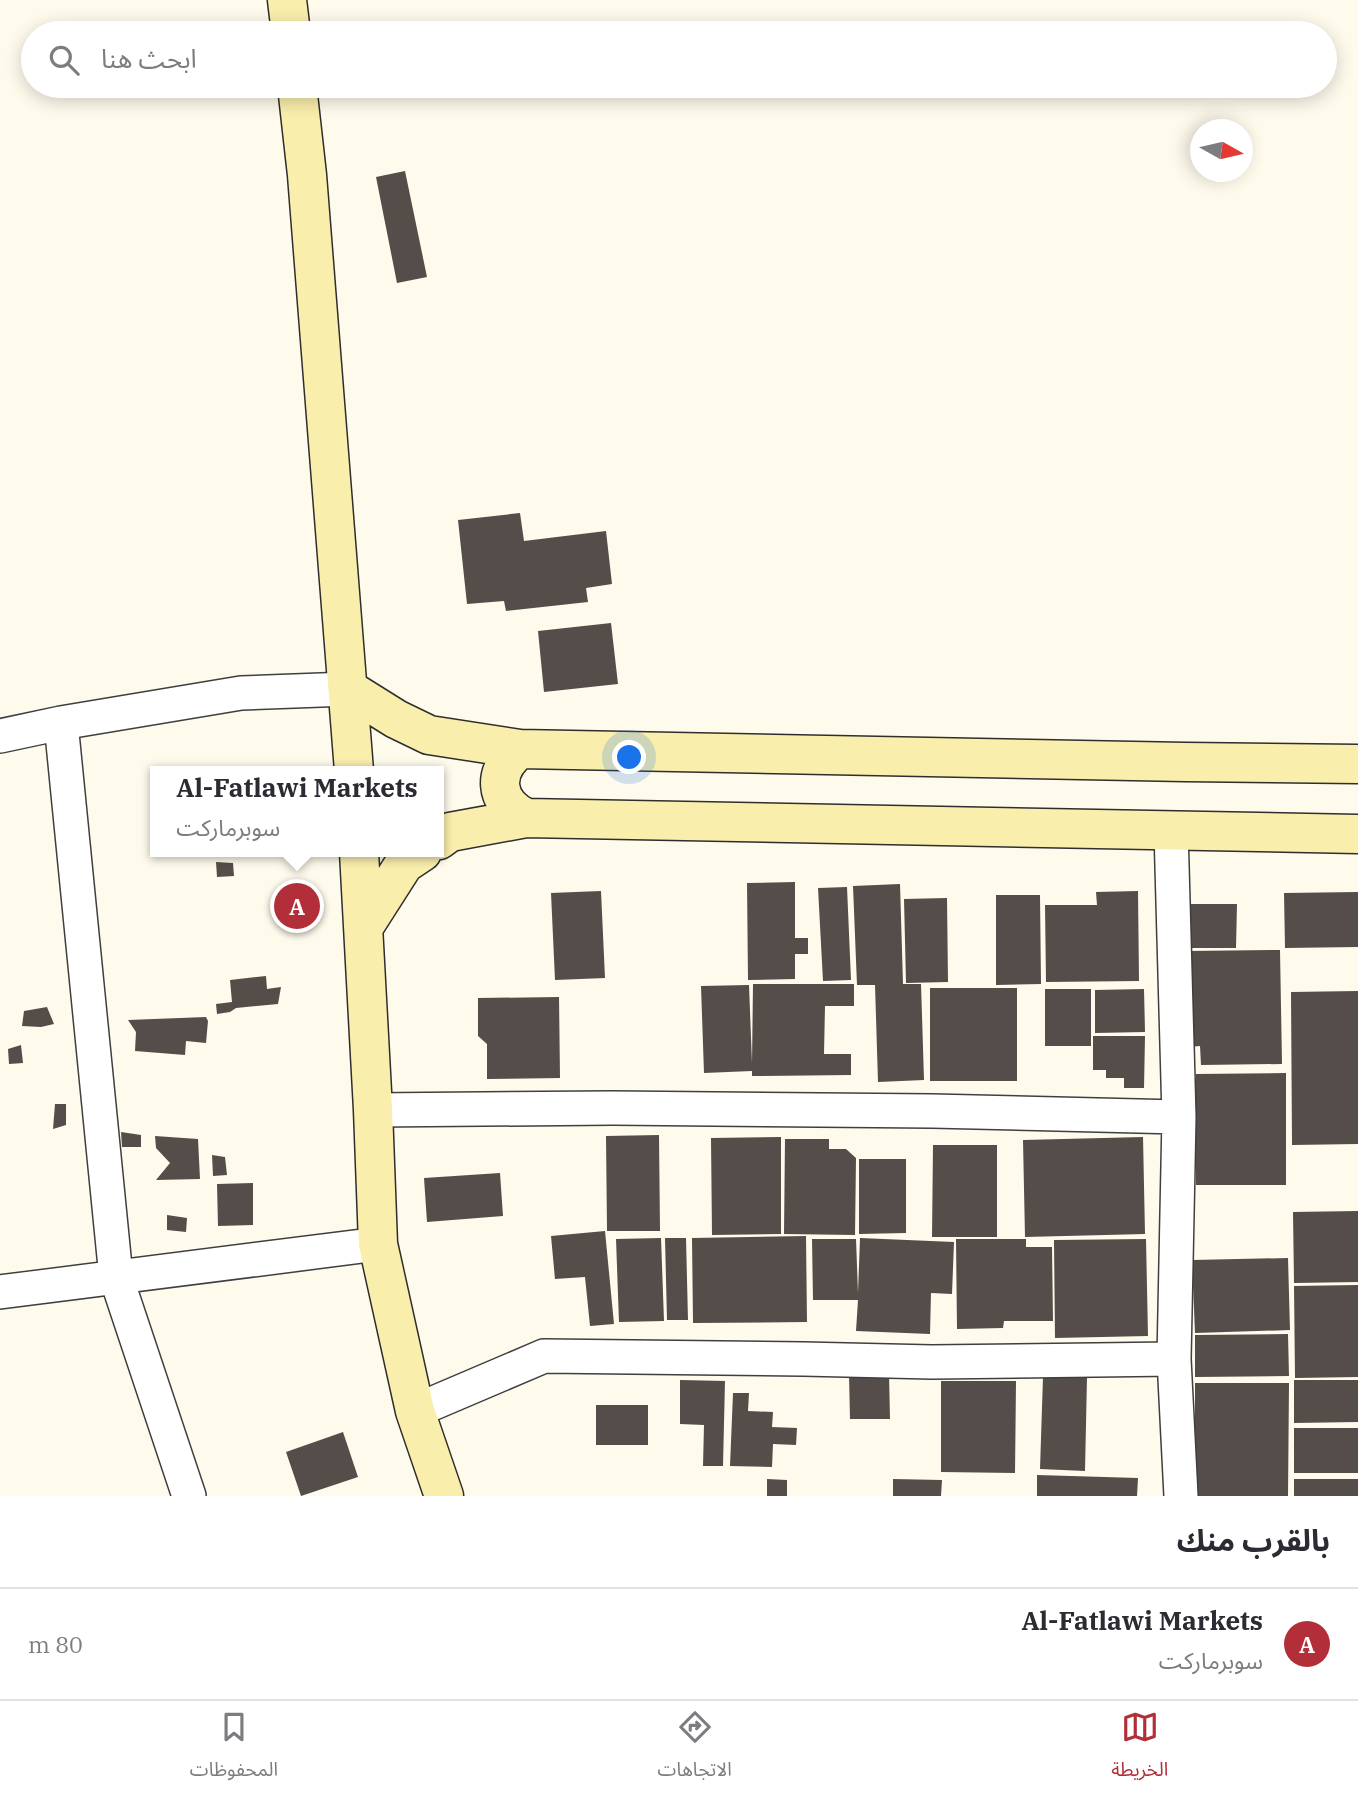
<!DOCTYPE html>
<html lang="ar">
<meta charset="utf-8">
<style>
body{margin:0;font-family:"IBM Plex Serif","Noto Sans Arabic",serif;background:#f7f7f7;color:#2b2b33;direction:rtl}
.compass{position:absolute;left:1190px;top:119px;width:63px;height:63px;border-radius:50%;background:#fff;box-shadow:0 4px 18px #0003;rotate:98deg}
.you{position:absolute;left:630px;top:758px;width:24px;height:24px;margin:-18px;border:5px solid #fff;border-radius:50%;background:#1a73e8;box-shadow:0 0 0 10px #1a73e833}
.badge{display:grid;place-items:center;width:46px;height:46px;border-radius:50%;background:#b22e39;color:#fff;font-size:23px;font-weight:700}
.pin{position:absolute;translate:-50% -50%;border:4px solid #fff;box-shadow:0 2px 7px #0006}
.popup{position:absolute;left:150px;top:766px;width:294px;height:91px;box-sizing:border-box;display:grid;place-content:center;border-radius:0px;background:#fff;filter:drop-shadow(0 2px 5px #0005);font-size:23px;white-space:nowrap;color:#7c7c81}
.popup b{font-size:26px;color:#2b2b33}
.popup::after{content:'';position:absolute;left:50%;top:100%;margin-left:-14px;border:14px solid transparent;border-top-color:#fff}
.list{margin:0;padding:0;list-style:none}
h2{display:flex;justify-content:space-between;align-items:center;height:91px;margin:0;padding:0 28px;font-size:30px}
h2 small{font-size:23px;font-weight:400;color:#7c7c81}
.list li{display:grid;grid-template-columns:46px 1fr auto;gap:21px;align-items:center;box-sizing:border-box;height:112px;padding:0 28px;border-top:2px solid #e1e1e2}
.list b{display:block;font-size:26px;white-space:nowrap}
.list p{margin:0;font-size:23px;white-space:nowrap;color:#7c7c81}
.list em{font-size:23px;font-style:normal;color:#7c7c81}
.icon{flex:none;width:38px;height:38px;fill:none;stroke:currentColor;stroke-width:2;stroke-linecap:round;stroke-linejoin:round}
.map{position:relative;flex:none;width:1358px;height:1496px;overflow:hidden;direction:ltr}
.search{position:absolute;background:#fff;box-shadow:0 4px 18px #0003;left:21px;right:21px;top:21px;height:77px;display:flex;align-items:center;gap:18px;box-sizing:border-box;padding:0 24px;border-radius:38px;color:#7c7c81;font-size:26px}
.sheet{height:203px;background:#fff}
nav{display:flex;justify-content:space-around;align-items:center;box-sizing:border-box;height:98px;border-top:2px solid #e1e1e2;background:#fff;font-size:19px;color:#7c7c81}
nav a{display:grid;justify-items:center;gap:4px}
nav .on{color:#b22e39}
.map>svg:first-child{display:block}
</style>
<div class="map">
<svg width="1358" height="1496" viewBox="0 0 1358 1496">
<rect width="100%" height="100%" fill="#fefaec"/>
<path fill="#544d49" d="M 405,171 L 427,277 L 397,283 L 376,177 Z
M 520,513 L 524,541 L 606,531 L 612,584 L 586,588 L 588,602 L 506,611 L 504,601 L 467,604 L 458,520 Z
M 611,623 L 618,684 L 544,692 L 538,631 Z
M 216,862 L 233,863 L 234,876 L 217,877 Z
M 795,882 L 795,938 L 808,938 L 808,954 L 795,954 L 795,979 L 748,980 L 747,883 Z
M 900,884 L 903,984 L 921,984 L 924,1080 L 878,1082 L 875,985 L 857,985 L 853,886 Z
M 847,887 L 851,980 L 823,981 L 818,888 Z
M 601,891 L 605,978 L 555,980 L 551,893 Z
M 1138,891 L 1139,981 L 1046,982 L 1045,905 L 1097,905 L 1096,892 Z
M 1358,892 L 1358,947 L 1285,948 L 1284,893 Z
M 996,895 L 1040,895 L 1041,984 L 996,985 Z
M 947,898 L 948,982 L 906,983 L 904,899 Z
M 1189,904 L 1237,904 L 1236,948 L 1189,948 Z
M 1280,950 L 1282,1064 L 1201,1065 L 1200,1046 L 1190,1047 L 1188,951 Z
M 266,976 L 267,989 L 281,987 L 278,1004 L 236,1008 L 230,1012 L 217,1014 L 216,1004 L 232,1002 L 230,980 Z
M 753,984 L 854,984 L 854,1006 L 825,1006 L 824,1054 L 851,1054 L 851,1075 L 752,1076 L 752,1071 L 704,1073 L 701,986 L 749,985 L 752,1063 Z
M 930,988 L 1017,988 L 1017,1081 L 930,1081 Z
M 1045,989 L 1091,989 L 1091,1046 L 1045,1046 Z
M 1144,989 L 1145,1032 L 1095,1033 L 1095,990 Z
M 1358,991 L 1358,1144 L 1292,1145 L 1291,992 Z
M 559,997 L 560,1078 L 487,1079 L 487,1044 L 478,1036 L 478,998 Z
M 47,1007 L 54,1024 L 41,1027 L 22,1026 L 24,1011 Z
M 206,1017 L 208,1021 L 206,1043 L 186,1041 L 185,1055 L 135,1051 L 136,1032 L 128,1020 Z
M 1093,1036 L 1145,1036 L 1144,1088 L 1124,1088 L 1124,1078 L 1106,1078 L 1106,1070 L 1093,1070 Z
M 21,1045 L 23,1063 L 9,1064 L 8,1049 Z
M 1286,1073 L 1286,1185 L 1196,1185 L 1196,1074 Z
M 55,1104 L 66,1104 L 66,1125 L 53,1129 Z
M 121,1132 L 141,1135 L 141,1147 L 122,1147 Z
M 659,1135 L 660,1231 L 607,1231 L 606,1136 Z
M 155,1136 L 198,1139 L 200,1179 L 156,1180 L 170,1163 L 156,1148 Z
M 781,1137 L 781,1234 L 712,1235 L 711,1138 Z
M 1143,1137 L 1145,1234 L 1025,1237 L 1023,1140 Z
M 785,1139 L 829,1139 L 829,1149 L 846,1149 L 856,1158 L 855,1235 L 784,1234 Z
M 933,1145 L 997,1145 L 997,1237 L 932,1237 Z
M 212,1155 L 225,1157 L 227,1175 L 213,1176 Z
M 859,1159 L 906,1159 L 906,1233 L 859,1234 Z
M 500,1173 L 503,1216 L 427,1222 L 424,1178 Z
M 253,1183 L 253,1225 L 218,1226 L 217,1184 Z
M 1358,1211 L 1358,1282 L 1294,1283 L 1293,1212 Z
M 167,1215 L 187,1218 L 186,1232 L 167,1230 Z
M 605,1231 L 614,1324 L 590,1326 L 585,1277 L 555,1279 L 551,1236 Z
M 806,1236 L 807,1322 L 693,1323 L 692,1238 Z
M 661,1238 L 664,1321 L 619,1322 L 616,1239 Z
M 665,1238 L 686,1238 L 688,1320 L 667,1320 Z
M 860,1238 L 954,1242 L 952,1294 L 931,1293 L 930,1334 L 856,1331 L 858,1300 L 813,1300 L 812,1239 L 856,1239 L 858,1293 Z
M 956,1239 L 1026,1239 L 1026,1247 L 1052,1247 L 1053,1321 L 1004,1321 L 1003,1328 L 957,1329 Z
M 1146,1239 L 1148,1336 L 1055,1338 L 1054,1240 Z
M 1288,1258 L 1290,1330 L 1195,1333 L 1192,1260 Z
M 1358,1285 L 1358,1377 L 1295,1378 L 1294,1286 Z
M 1288,1334 L 1289,1376 L 1195,1377 L 1195,1335 Z
M 889,1373 L 890,1419 L 850,1419 L 849,1374 Z
M 1043,1377 L 1087,1377 L 1085,1471 L 1040,1469 Z
M 680,1380 L 725,1381 L 723,1466 L 703,1466 L 704,1425 L 680,1424 Z
M 1294,1380 L 1358,1380 L 1358,1422 L 1294,1423 Z
M 941,1381 L 1016,1381 L 1015,1473 L 941,1472 Z
M 1195,1383 L 1289,1383 L 1288,1496 L 1195,1496 Z
M 733,1393 L 749,1393 L 748,1411 L 773,1412 L 772,1427 L 797,1428 L 796,1445 L 773,1444 L 772,1467 L 730,1466 Z
M 596,1405 L 648,1405 L 648,1445 L 596,1445 Z
M 1294,1428 L 1358,1428 L 1358,1473 L 1294,1473 Z
M 343,1432 L 358,1477 L 301,1496 L 286,1452 Z
M 1037,1475 L 1138,1478 L 1137,1496 L 1037,1496 Z
M 767,1479 L 787,1480 L 787,1496 L 767,1496 Z
M 893,1479 L 942,1480 L 941,1496 L 893,1496 Z
M 1294,1479 L 1358,1479 L 1358,1496 L 1294,1496 Z"/>
<g fill="none" stroke-linecap="round" stroke-linejoin="round">
<defs>
<path id="street" d="M 61,723 L 116,1277 L 189,1496
M 0,736 L 61,723 L 241,693 L 348,689
M 1171,830 L 1179,1117 L 1174,1359 L 1181,1496
M 373,1110 L 613,1108 L 932,1111 L 1179,1117
M 0,1292 L 378,1244
M 415,1411 L 544,1356 L 803,1359 L 932,1362 L 1174,1359"/>
<path id="secondary" d="M 287,0 L 291,33
M 297,86 L 307,175 L 354,771
M 348,689 L 396,719 L 429,735 L 520,749 L 1185,762 L 1358,764
M 520,749 C 492,770 493,802 526,818
M 439,840 L 450,832 L 526,818 L 1358,834
M 359,852 L 373,1110 L 378,1244 L 415,1411 L 444,1496
M 365,925 L 404,864 L 422,852"/>
</defs>
<use href="#street" stroke="#3f3f3f" stroke-width="36"/>
<use href="#secondary" stroke="#2e2e2e" stroke-width="41"/>
<use href="#street" stroke="#fff" stroke-width="33"/>
<use href="#secondary" stroke="#f9eeac" stroke-width="38"/>
</g>
</svg>
<svg class="compass" viewBox="-18 -18 36 36"><path d="M0-13l5 13h-10z" fill="#e53935"/><path d="M0 13l5-13h-10z" fill="#7c7c81"/></svg>
<div class="you"></div>
<div class="pin badge" style="left:297px;top:906px">A</div>
<div class="popup"><b>Al-Fatlawi Markets</b>سوبرماركت</div>
<div class="search"><svg class="icon" aria-label="search" viewBox="0 0 24 24"><circle cx="10" cy="10" r="6"/><path d="M15 15l6 6"/></svg>ابحث هنا</div>
</div>
<section class="sheet">
<h2>بالقرب منك<small></small></h2>
<ul class="list">
<li><span class="badge">A</span><div><b>Al-Fatlawi Markets</b><p>سوبرماركت</p></div><em>80 m</em></li>
</ul>
</section>
<nav>
<a class="on"><svg class="icon" aria-label="map" viewBox="0 0 24 24"><path d="M3 6l6-2 6 2 6-2v14l-6 2-6-2-6 2zM9 4v14M15 6v14"/></svg>الخريطة</a>
<a><svg class="icon" aria-label="directions" viewBox="0 0 24 24"><path d="M12 3l9 9-9 9-9-9zM9 14v-3h6M13 9l2 2-2 2"/></svg>الاتجاهات</a>
<a><svg class="icon" aria-label="saved" viewBox="0 0 24 24"><path d="M7 4h10v16l-5-4-5 4z"/></svg>المحفوظات</a>
</nav>
